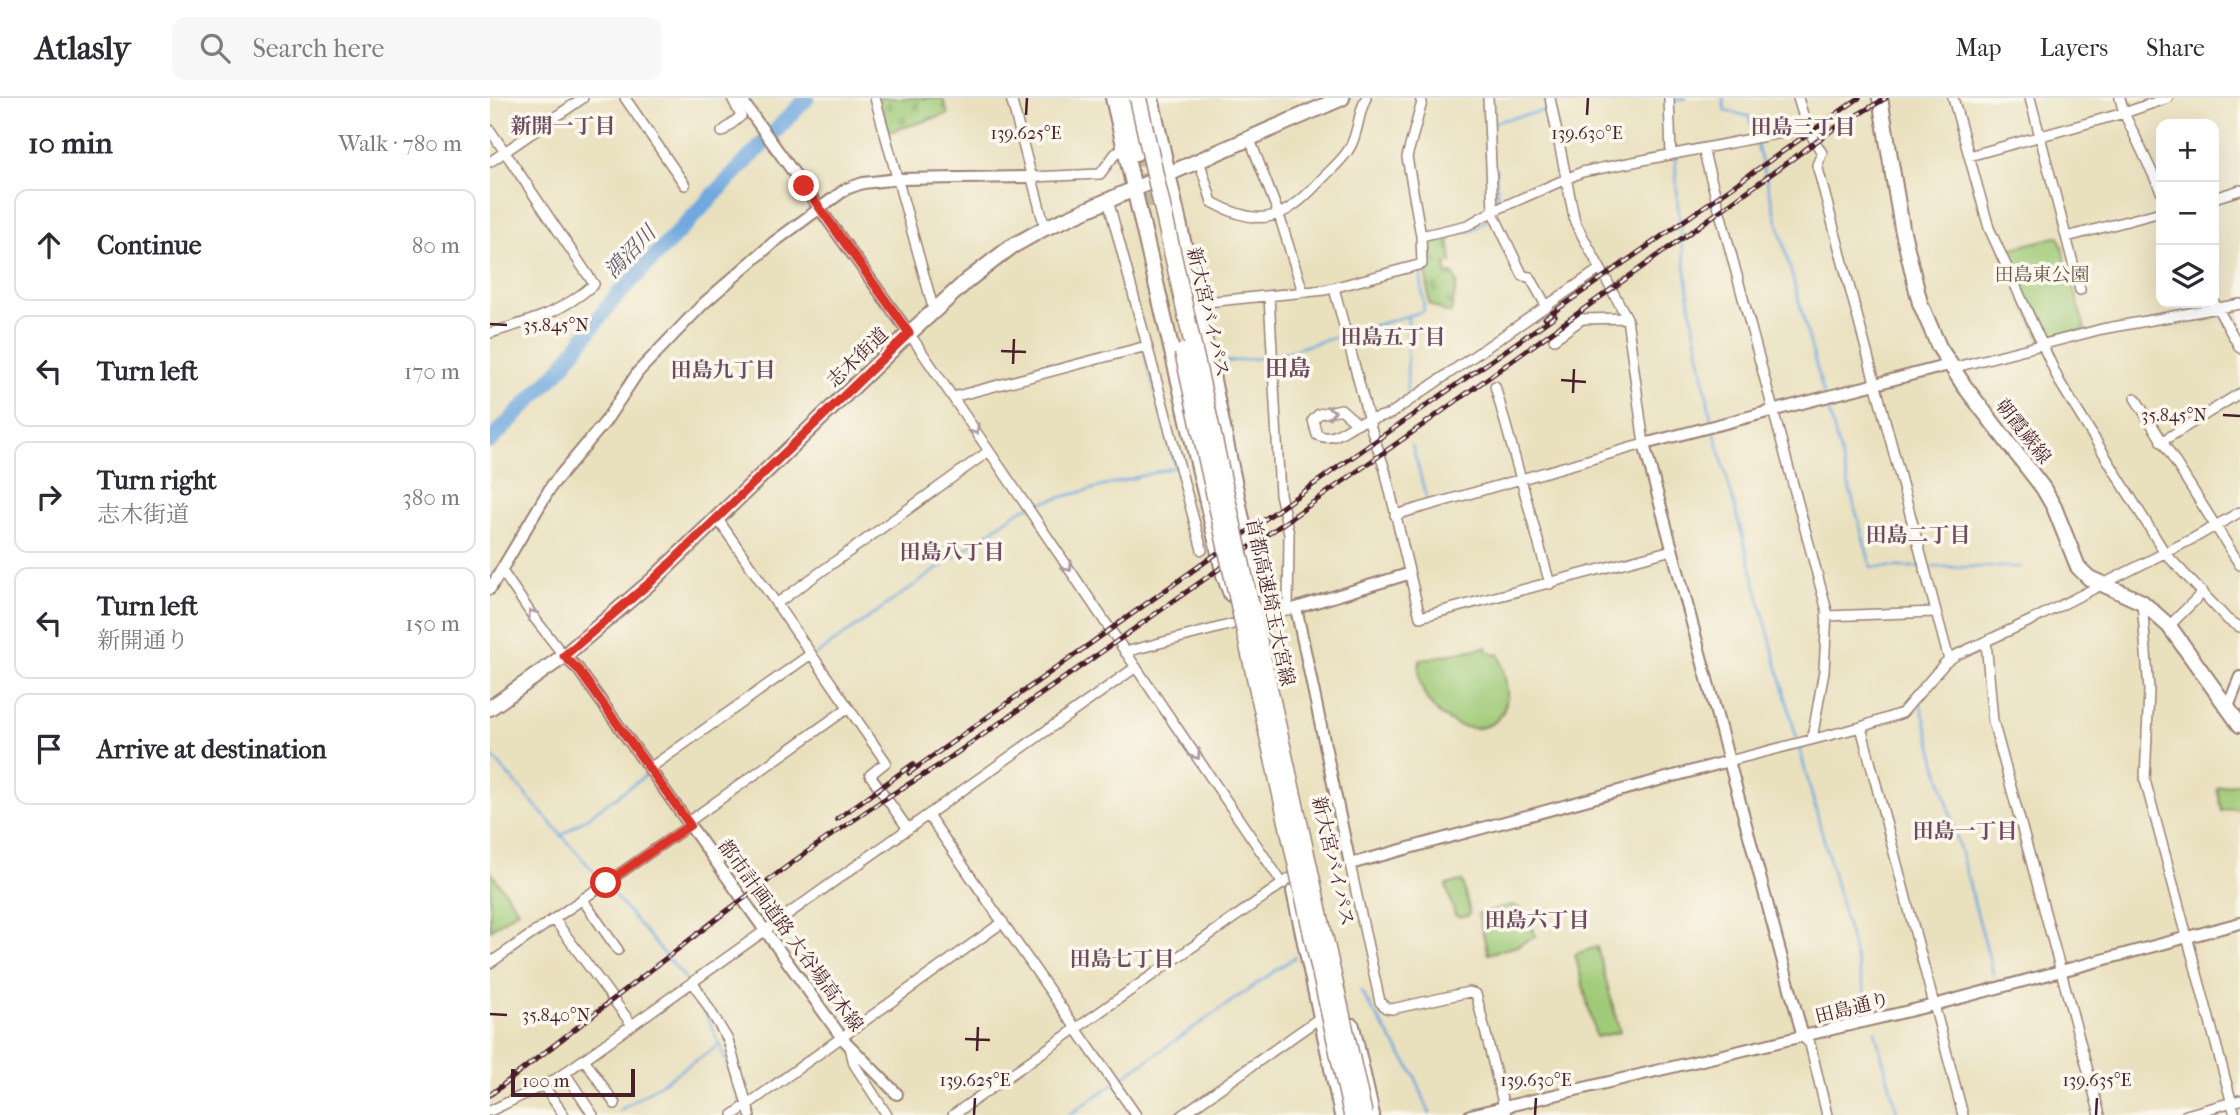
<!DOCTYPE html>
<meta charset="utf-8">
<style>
body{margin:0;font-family:"IM FELL French Canon","Noto Serif JP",serif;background:#f7f7f7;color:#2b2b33}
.controls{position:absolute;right:21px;top:21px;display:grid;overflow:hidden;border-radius:14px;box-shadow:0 7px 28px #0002}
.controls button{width:63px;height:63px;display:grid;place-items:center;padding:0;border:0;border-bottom:2px solid #e1e1e2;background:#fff;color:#2b2b33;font:35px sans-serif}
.scale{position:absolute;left:21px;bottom:18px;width:124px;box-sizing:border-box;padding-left:7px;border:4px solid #4a1f2b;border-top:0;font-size:19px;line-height:24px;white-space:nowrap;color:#4a1f2b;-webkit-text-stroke:5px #fbf7ec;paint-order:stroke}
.stop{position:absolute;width:21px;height:21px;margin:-16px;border:5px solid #d93025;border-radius:50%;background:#fff}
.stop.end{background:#d93025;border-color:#fff;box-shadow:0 2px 7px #0008}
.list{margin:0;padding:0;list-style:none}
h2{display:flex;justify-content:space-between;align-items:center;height:91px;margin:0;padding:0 28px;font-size:30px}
h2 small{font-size:23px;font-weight:400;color:#7c7c81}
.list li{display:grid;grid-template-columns:46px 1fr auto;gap:21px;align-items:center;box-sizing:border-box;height:112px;margin:0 14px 14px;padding:0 14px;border:2px solid #e1e1e2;border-radius:14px}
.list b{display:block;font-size:26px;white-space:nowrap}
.list p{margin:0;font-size:23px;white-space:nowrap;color:#7c7c81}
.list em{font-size:23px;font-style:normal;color:#7c7c81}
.icon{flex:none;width:38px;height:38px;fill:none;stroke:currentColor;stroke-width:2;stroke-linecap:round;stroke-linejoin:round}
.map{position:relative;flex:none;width:1750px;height:1017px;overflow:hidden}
header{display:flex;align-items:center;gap:42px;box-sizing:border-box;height:98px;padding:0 35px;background:#fff;border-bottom:2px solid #e1e1e2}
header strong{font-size:33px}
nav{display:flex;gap:38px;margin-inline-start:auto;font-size:24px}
.search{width:490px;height:63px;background:#f7f7f7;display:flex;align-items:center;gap:18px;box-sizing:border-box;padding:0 24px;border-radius:14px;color:#7c7c81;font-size:26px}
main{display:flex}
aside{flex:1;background:#fff}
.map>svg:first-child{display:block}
</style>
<header>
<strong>Atlasly</strong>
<div class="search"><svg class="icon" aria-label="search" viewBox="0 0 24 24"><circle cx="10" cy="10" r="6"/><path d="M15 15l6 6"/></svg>Search here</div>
<nav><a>Map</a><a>Layers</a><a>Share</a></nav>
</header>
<main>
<aside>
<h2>10 min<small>Walk · 780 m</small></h2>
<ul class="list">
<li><svg class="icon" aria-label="ahead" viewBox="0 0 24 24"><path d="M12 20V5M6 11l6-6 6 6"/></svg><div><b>Continue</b></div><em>80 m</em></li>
<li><svg class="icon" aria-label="left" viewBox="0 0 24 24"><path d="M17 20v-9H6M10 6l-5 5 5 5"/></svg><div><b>Turn left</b></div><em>170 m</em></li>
<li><svg class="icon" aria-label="right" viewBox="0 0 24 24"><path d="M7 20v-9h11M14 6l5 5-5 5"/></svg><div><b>Turn right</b><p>志木街道</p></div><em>380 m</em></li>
<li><svg class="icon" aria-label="left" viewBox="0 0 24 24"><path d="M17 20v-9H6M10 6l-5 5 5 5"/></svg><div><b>Turn left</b><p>新開通り</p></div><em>150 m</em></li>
<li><svg class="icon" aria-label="arrive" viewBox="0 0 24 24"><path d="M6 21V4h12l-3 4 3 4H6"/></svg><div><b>Arrive at destination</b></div></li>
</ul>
</aside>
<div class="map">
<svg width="1750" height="1017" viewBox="0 0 1750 1017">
<defs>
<pattern id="cemetery-stones" width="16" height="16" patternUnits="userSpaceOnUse" patternTransform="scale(1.75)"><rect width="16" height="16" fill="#9fca77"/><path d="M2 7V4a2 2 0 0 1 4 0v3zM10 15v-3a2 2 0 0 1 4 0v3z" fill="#8aad67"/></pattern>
</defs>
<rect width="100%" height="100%" fill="#fbf7ec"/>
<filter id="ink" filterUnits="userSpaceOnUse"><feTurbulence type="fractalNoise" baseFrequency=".0143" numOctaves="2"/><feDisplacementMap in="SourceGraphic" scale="14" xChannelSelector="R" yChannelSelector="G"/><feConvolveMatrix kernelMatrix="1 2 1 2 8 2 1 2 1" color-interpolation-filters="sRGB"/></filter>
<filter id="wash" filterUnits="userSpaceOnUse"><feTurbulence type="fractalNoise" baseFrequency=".00686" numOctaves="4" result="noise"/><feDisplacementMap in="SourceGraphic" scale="28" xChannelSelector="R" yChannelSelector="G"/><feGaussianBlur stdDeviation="1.57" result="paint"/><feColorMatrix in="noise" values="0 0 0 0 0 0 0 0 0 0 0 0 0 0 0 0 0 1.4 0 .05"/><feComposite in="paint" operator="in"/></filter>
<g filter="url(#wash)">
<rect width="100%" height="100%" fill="#e9e0bd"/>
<path fill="#9fca77" stroke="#747451" stroke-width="2" d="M 1569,138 L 1595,231 L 1552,245 L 1512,153 Z
M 996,549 L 997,553 L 1005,557 L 1009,556 C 1012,570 1018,585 1017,599 C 1009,659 919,624 930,562 Z
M 1750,684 L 1750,709 L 1732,713 L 1727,690 Z
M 0,773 L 28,812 L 0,832 Z
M 972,783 L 980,814 L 978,817 L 969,819 L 965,817 L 956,787 Z
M 1022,807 L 1035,813 L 1046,838 L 1027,848 L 998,856 L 988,816 Z
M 1107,849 L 1130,934 L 1106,939 L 1085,856 Z"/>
<path fill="url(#cemetery-stones)" stroke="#747451" stroke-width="2" d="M 388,0 L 453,0 L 458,16 L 399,34 Z
M 959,138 L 962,165 L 956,165 L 956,176 L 964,176 L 967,185 L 961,215 L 958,215 L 939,206 L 934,142 Z"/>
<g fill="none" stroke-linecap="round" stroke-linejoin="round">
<path stroke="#70a8df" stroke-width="2.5" d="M 1233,0 L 1235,13 L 1259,18 L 1264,36
M 1183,3 L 1196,0
M 1003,26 L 1003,24 L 1059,12
M 1266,43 L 1334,297
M 1185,59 L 1188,108 L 1200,206 L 1222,326
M 1006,71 L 1008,110
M 958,136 L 983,133 L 999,120
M 785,257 L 934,213 L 930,169
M 733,264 L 779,259
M 917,294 L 918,218
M 1336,303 L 1381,469 L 1430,469
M 1224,332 L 1379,910
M 922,347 L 937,402
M 1437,469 L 1531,469
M 326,557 L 529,413 L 546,406 L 685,369 L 655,256
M 1429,600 L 1504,878
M 0,656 L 113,784
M 71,738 L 158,676
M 117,789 L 199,885
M 870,892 L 925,978 L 940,1016
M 209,903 C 227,937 240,970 251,1007
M 1385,933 L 1408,1017
M 129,1013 L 231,946
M 579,1017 L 805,859"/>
<path stroke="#70a8df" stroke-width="16" d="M 0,343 L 67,275 L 123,202 L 317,0"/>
</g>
</g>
<g filter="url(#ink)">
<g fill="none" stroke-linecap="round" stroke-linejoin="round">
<path stroke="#c9b9a0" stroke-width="14" stroke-dasharray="14 7" stroke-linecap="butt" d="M 646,55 L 659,113"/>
<defs>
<path id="minor" d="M 135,0 L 195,87
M 385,0 L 444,213
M 521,0 L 555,130
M 998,0 L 1003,113
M 1179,0 L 1181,57
M 1308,0 L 1317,30 L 1332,55 L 1327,67 L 1459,562
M 1463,0 L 1499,130 L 1569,283 L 1675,455 L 1738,522 L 1750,529
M 1540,0 L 1590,192
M 1630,0 L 1634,15 L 1671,93
M 0,32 L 104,186 C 71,215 41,223 0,235
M 232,34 L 251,18 L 242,0
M 759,39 L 789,117 L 813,194
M 1213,51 L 1337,513 L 1334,573 L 1322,641
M 1479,58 L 1634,15 L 1678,0
M 709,62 L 722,104 C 771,131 794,122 830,83 C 839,73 852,63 859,51 C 868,38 868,15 876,0
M 0,64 L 93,0
M 542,79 L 610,76 L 626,55 L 635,50
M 1724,100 L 1750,92
M 618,102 L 712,452
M 1002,113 L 1033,178 L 1040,179 L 1057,209
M 931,138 L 978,127 L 1003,113 L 1092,74 L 1317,30
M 1577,139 L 1671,114
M 844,190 L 881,330 L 895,372 L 930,519 L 1182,452
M 779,198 L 790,396 L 799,436 L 798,512
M 1724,204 L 1750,250
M 707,205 L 835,192 L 932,166 L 931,138 L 917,59 L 932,4 L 930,0
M 419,235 L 793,786
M 1064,241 L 1092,221 L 1137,220
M 1462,270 L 1612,231 L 1750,206
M 1005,288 L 1060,486
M 463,299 L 657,248
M 1645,300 L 1750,467
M 867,325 L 851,311 L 829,316 L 823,322 L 827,337 C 845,345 856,329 871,324 C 880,321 890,319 900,316 L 1110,171
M 1671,344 L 1750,295
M 905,417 L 1154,346 L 1137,220 L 1085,124 L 1060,0
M 227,420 L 396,664 L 380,677 L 418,731
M 12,473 L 42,517 L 74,558
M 1652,504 L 1659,592 L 1655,682 L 1745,1017
M 286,506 L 499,353
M 769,518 L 801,511
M 1336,518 L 1446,514
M 1679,528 L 1713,494
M 1496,543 L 1503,623 L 1610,1017
M 635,554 L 747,525
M 1371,629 L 1412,615 L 1455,565 L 1466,557 L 1542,522 L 1704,440 L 1750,414
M 1239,663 L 1371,629 L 1473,1017
M 160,670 L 321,556
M 438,717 L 646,1017
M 198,724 L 358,610
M 860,766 L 890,904 L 896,910 L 902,911 L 979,894 L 986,896 L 1016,1017
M 92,801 L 128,852
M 64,821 L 142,927
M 0,865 L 200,727
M 203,884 L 238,942 L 260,1017
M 1313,939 L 1320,946 L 1337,1017
M 360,949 L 364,966 L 397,1017
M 94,961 L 125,1006
M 75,975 L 103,1017
M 53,987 L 74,1017
M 0,1013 L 66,981 L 646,569
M 243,1017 L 513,824
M 463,1017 L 802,779
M 692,1017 L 831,919
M 1696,1017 L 1750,1002"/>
<path id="tertiary" d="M 250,0 L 419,235
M 918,476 L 806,510 L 860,766 L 1239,663
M 0,491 L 62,387 L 115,324 L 148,274 L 213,206 L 284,144 L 356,91 L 373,85 L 408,81 L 542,79
M 74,558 L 88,571 L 352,940 L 407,996
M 1737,611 L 1750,579
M 1313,939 L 1154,346 L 1459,267
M 980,1017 L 1444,907 L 1750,825"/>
<path id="primary" d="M 1390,0 L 1412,130 L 1430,205 L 1449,249 L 1475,289 L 1553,390 L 1564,409 L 1588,469 L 1599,480 L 1652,504 L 1679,528 L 1750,627
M 0,610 L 74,558 L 163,482 L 413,241 L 478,182 L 521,149 L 555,130 L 852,0"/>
<path id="trunk" d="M 623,0 L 734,477 L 741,496
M 634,0 L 646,55
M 661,0 L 707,205 L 761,465 L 763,492
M 804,793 L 852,1017
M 862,928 L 882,1017"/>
</defs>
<use href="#minor" stroke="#9a8074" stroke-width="12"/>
<use href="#tertiary" stroke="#9a8074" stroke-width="14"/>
<use href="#primary" stroke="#9a8074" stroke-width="18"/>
<use href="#trunk" stroke="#9a8074" stroke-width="18"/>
<use href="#minor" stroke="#fff" stroke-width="9"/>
<use href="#tertiary" stroke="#fff" stroke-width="10"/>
<use href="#primary" stroke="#fff" stroke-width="14"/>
<use href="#trunk" stroke="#fff" stroke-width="14"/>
<defs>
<path id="rail" d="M 1055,220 L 1369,0
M 419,675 L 841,374 L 1065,218
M 347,721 L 423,666
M 0,997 L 238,812 L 314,756 L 393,702 L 448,668 L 610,555 L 937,324 L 1345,30 L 1396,0"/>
</defs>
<use href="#rail" stroke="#4a1f2b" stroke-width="5"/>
<use href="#rail" stroke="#fbf7ec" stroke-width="2.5" stroke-dasharray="8" stroke-linecap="butt"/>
<defs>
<path id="motorway-bridge" d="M 648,0 L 874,1017
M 693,254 L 862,1017"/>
</defs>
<use href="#motorway-bridge" stroke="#9a8074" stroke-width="19" stroke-linecap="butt"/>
<use href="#motorway-bridge" stroke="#fff" stroke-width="16"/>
</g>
<defs><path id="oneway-chevron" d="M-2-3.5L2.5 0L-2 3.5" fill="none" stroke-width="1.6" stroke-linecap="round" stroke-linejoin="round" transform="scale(1.75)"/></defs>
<g stroke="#ae9aa0">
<use href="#oneway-chevron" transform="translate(841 314) rotate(-10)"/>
<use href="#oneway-chevron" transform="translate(485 332) rotate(56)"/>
<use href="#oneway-chevron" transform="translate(578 469) rotate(56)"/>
<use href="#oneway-chevron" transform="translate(42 516) rotate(-126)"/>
<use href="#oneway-chevron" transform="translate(706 657) rotate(56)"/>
</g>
</g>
<g fill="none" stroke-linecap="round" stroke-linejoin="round" filter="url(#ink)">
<path stroke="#d93025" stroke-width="9" d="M 116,785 L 200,727 L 88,571 L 74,558 L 163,482 L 419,235 L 314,88"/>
</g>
<path fill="none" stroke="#4a1f2b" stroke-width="2.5" d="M 536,17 L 537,0M 1097,17 L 1098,0M 0,226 L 17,227M 511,253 L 536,254M 523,266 L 524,241M 1071,282 L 1096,284M 1083,295 L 1084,271M 1733,317 L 1750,318M 0,916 L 17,917M 475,941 L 500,942M 487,953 L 488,929M 484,1017 L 485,1000M 1045,1017 L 1046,1000M 1606,1017 L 1607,1000"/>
<g text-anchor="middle" stroke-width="7" stroke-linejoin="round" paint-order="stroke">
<g font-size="19" fill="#645242" stroke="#fbf7ec">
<text x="1552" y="183">田島東公園</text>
</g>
<g font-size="19" fill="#4a1f2b" stroke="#fbf7ec">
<text transform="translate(719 214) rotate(77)" y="7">新大宮バイパス</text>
<text transform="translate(367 259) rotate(-44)" y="7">志木街道</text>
<text transform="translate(1534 333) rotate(52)" y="7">朝霞蕨線</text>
<text transform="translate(781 504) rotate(78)" y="7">首都高速埼玉大宮線</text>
<text transform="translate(844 763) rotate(77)" y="7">新大宮バイパス</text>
<text transform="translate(301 837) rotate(54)" y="7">都市計画道路 大谷場高木線</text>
<text transform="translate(1362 909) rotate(-14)" y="7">田島通り</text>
</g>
<g font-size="21" font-weight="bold" fill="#704c63" stroke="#fbf7ec">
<text x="73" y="35">新開一丁目</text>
<text x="1313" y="36">田島三丁目</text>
<text x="903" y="246">田島五丁目</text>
<text x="233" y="279">田島九丁目</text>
<text x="1428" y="444">田島二丁目</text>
<text x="462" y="461">田島八丁目</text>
<text x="1475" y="740">田島一丁目</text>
<text x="1047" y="829">田島六丁目</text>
<text x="632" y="868">田島七丁目</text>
</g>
<g font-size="21" font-style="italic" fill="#595673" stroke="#fbf7ec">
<text transform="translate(140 154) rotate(-46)" y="7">鴻沼川</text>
</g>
<g font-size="23" font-weight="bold" fill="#704c63" stroke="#fbf7ec">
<text x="798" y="278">田島</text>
</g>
</g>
<g font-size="18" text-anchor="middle" fill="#4a1f2b" stroke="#fbf7ec" stroke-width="7" stroke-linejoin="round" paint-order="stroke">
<text x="536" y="41">139.625°E</text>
<text x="1097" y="41">139.630°E</text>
<text x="66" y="233">35.845°N</text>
<text x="1684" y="323">35.845°N</text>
<text x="66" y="923">35.840°N</text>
<text x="485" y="988">139.625°E</text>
<text x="1046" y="988">139.630°E</text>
<text x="1607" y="988">139.635°E</text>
</g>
</svg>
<div class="controls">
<button>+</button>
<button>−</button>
<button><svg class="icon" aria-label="layers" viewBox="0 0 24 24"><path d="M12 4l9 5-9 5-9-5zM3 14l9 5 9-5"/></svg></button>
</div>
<div class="scale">100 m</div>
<div class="stop" style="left:116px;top:785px"></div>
<div class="stop end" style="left:314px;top:88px"></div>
</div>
</main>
